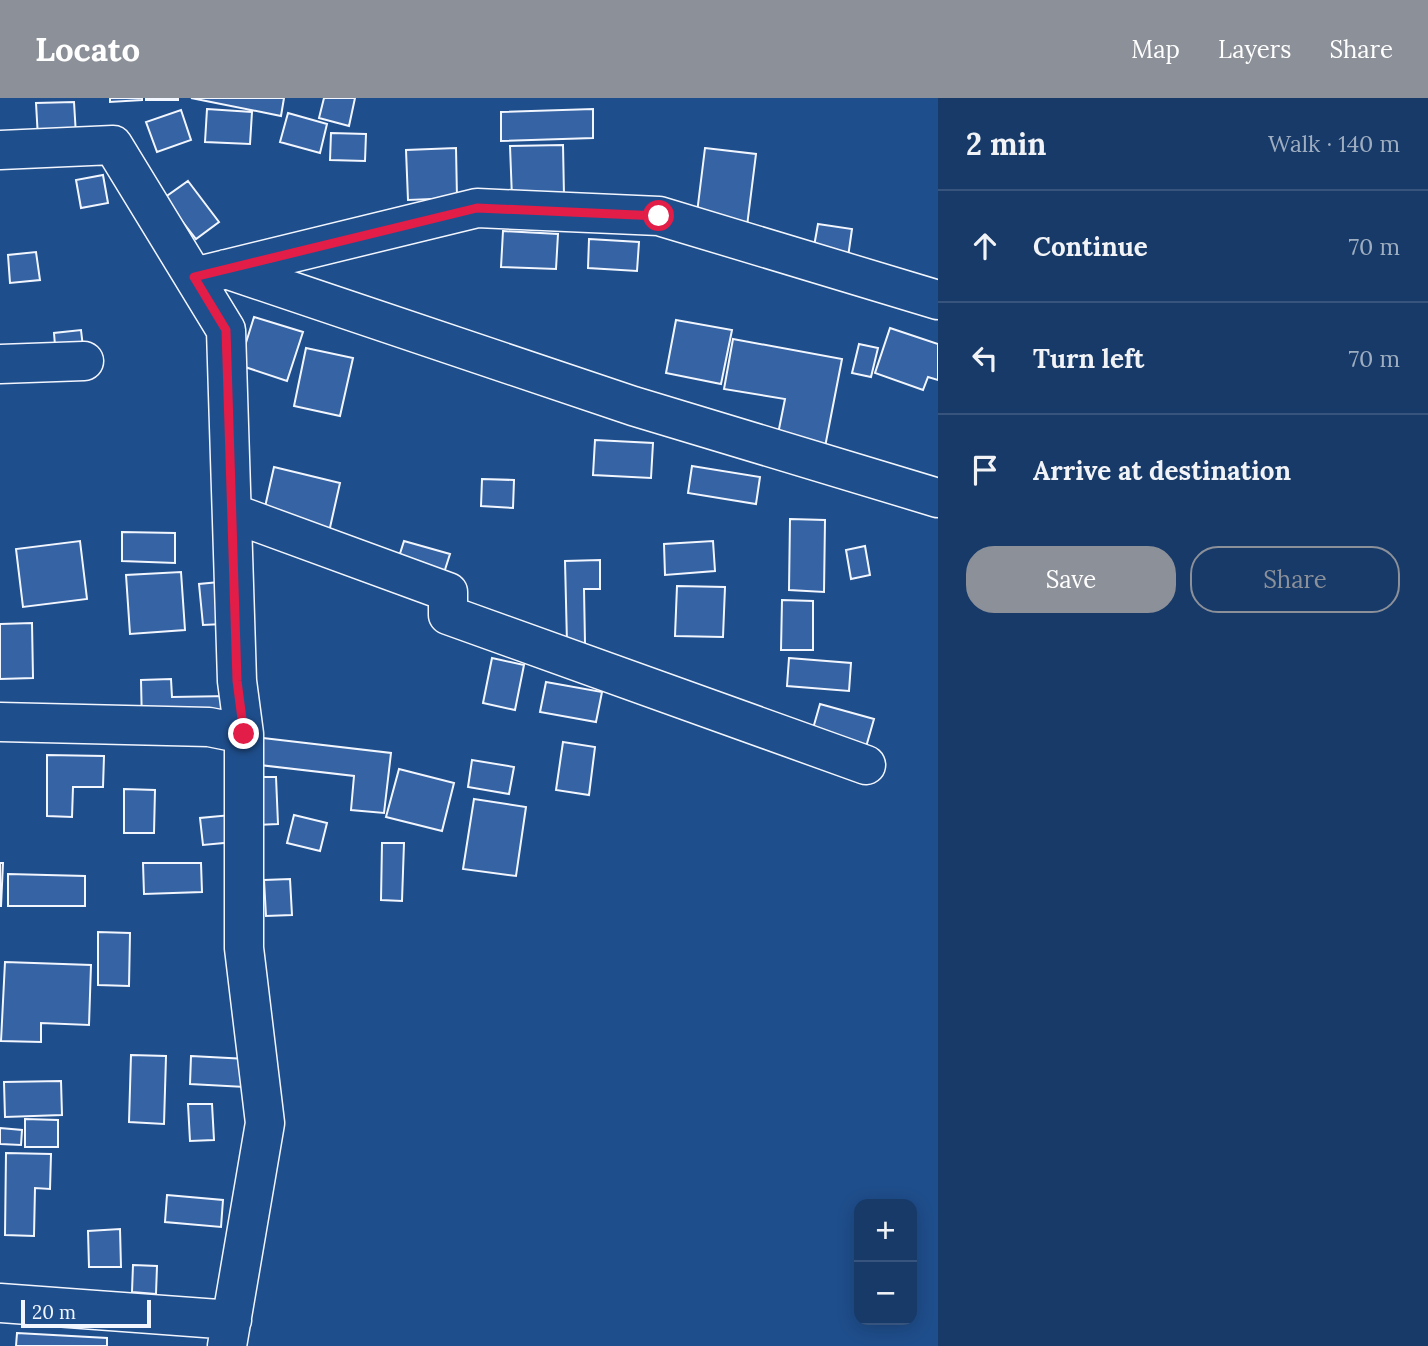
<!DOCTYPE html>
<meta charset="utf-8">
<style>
body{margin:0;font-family:Lora,serif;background:#20416f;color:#f1f3f6}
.controls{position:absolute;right:21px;bottom:21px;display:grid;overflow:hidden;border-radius:14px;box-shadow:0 4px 18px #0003}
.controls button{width:63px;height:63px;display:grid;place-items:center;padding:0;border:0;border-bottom:2px solid #36547d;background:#173a69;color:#f1f3f6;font:35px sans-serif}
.scale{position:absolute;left:21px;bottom:18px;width:130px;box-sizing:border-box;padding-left:7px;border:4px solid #f2f6ff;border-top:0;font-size:19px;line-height:24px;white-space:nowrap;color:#f2f6ff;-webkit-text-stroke:5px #1f4e8c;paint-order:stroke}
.stop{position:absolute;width:21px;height:21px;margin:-16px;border:5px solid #e11d48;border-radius:50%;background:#fff}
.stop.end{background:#e11d48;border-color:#fff;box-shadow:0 2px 7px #0008}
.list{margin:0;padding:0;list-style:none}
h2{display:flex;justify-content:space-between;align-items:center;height:91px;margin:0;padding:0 28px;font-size:30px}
h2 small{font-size:23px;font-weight:400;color:#9eadc0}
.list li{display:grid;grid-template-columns:46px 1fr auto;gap:21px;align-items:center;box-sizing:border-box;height:112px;padding:0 28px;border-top:2px solid #36547d}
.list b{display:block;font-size:26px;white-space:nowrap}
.list em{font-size:23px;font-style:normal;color:#9eadc0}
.actions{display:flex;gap:14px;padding:21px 28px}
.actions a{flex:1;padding:16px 0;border:2px solid #8c9099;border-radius:28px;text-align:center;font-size:24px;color:#8c9099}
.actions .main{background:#8c9099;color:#fff}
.icon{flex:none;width:38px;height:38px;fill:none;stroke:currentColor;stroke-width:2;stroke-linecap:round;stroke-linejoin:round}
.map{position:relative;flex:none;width:938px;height:1248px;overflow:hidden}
header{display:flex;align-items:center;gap:42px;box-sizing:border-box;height:98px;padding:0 35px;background:#8c9099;color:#fff}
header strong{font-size:33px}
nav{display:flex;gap:38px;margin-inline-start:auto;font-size:24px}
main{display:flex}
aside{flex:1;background:#173a69}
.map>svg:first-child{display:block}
</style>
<header>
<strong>Locato</strong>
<nav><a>Map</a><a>Layers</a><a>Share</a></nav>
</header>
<main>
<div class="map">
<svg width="938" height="1248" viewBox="0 0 938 1248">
<rect width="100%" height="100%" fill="#1f4e8c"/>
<path fill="#3563a3" stroke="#f2f6ff" stroke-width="2" d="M 110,0 L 142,0 L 142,2 L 110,4 Z
M 146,0 L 178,0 L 178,2 L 146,2 Z
M 191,0 L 284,0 L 281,18 Z
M 324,0 L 355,0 L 349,28 L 319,20 Z
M 74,4 L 76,37 L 38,40 L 36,5 Z
M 207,11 L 252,14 L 250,46 L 205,44 Z
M 593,11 L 593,40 L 501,43 L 501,14 Z
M 181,12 L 191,42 L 157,54 L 146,24 Z
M 288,15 L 327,26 L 320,55 L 280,44 Z
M 331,35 L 366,36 L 365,63 L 330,62 Z
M 563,47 L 564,98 L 512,100 L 510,48 Z
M 456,50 L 457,100 L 408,102 L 406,52 Z
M 705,50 L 756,56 L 747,128 L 696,123 Z
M 103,77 L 108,105 L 81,110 L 76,82 Z
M 188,83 L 219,124 L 196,141 L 164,100 Z
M 818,126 L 852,131 L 848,159 L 813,154 Z
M 503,133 L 558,136 L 556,171 L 501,169 Z
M 589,141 L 639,144 L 637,173 L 588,170 Z
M 36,154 L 40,182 L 10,185 L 8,157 Z
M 254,219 L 303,234 L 287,283 L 239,267 Z
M 676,222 L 732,232 L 721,286 L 666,275 Z
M 890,230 L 938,246 L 938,282 L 928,279 L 923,292 L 875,275 Z
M 81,232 L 84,258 L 56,260 L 54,235 Z
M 733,241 L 842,261 L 825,349 L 777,341 L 785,301 L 724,291 Z
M 859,246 L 878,250 L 871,279 L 852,275 Z
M 306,250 L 353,260 L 340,318 L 294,308 Z
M 595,342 L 653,345 L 651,380 L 593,377 Z
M 692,368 L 760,379 L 756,406 L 688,395 Z
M 274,369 L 340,385 L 329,434 L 263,418 Z
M 482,381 L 514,382 L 513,410 L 481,408 Z
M 790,421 L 825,422 L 824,494 L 789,492 Z
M 122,434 L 175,435 L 175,465 L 122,463 Z
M 80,443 L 87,501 L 23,509 L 16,451 Z
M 404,443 L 450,456 L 442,481 L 396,468 Z
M 713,443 L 715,473 L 665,477 L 664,446 Z
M 865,448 L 870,477 L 851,481 L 846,452 Z
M 600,462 L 600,491 L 584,491 L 585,545 L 567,545 L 565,463 Z
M 181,474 L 185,532 L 130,536 L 126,477 Z
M 219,484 L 223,526 L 203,527 L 199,486 Z
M 677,488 L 725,489 L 723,539 L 675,538 Z
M 782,502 L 813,503 L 813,552 L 781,552 Z
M 32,525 L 33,580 L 0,581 L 0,526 Z
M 492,560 L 524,567 L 515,612 L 483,605 Z
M 789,560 L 851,565 L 849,593 L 787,588 Z
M 171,581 L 172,599 L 229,598 L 230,624 L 142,627 L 141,582 Z
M 546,584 L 602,594 L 596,624 L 540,614 Z
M 820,606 L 874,621 L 866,649 L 812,634 Z
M 263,640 L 391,655 L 384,715 L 351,712 L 354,678 L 260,667 Z
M 563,644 L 595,649 L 589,697 L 556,692 Z
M 47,657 L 104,658 L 103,689 L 73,689 L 72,719 L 47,718 Z
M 472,662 L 514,669 L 509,696 L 468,689 Z
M 399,671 L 454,685 L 442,733 L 386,719 Z
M 254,679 L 276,679 L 278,726 L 256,727 Z
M 124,691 L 155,692 L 154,735 L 124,735 Z
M 474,701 L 526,709 L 516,778 L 463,771 Z
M 231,717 L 234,744 L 203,747 L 200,720 Z
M 294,717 L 327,725 L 320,753 L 287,745 Z
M 382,745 L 404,745 L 402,803 L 381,802 Z
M 0,765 L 3,765 L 1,808 L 0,808 Z
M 143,765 L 201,765 L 202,794 L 144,796 Z
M 8,776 L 85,778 L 85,808 L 8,808 Z
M 290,781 L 292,817 L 266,818 L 264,782 Z
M 98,834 L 130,835 L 129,888 L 98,887 Z
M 5,864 L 91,867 L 89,927 L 41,925 L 41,944 L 1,943 Z
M 131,957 L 166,958 L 164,1026 L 129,1024 Z
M 191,958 L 247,961 L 245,989 L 190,986 Z
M 61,983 L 62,1017 L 5,1019 L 4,984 Z
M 188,1006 L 212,1006 L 214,1042 L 190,1043 Z
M 25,1021 L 58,1022 L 58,1049 L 25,1049 Z
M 0,1030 L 22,1032 L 21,1047 L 0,1046 Z
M 6,1055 L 51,1056 L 50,1091 L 35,1090 L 34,1138 L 5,1137 Z
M 167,1097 L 223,1102 L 221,1129 L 165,1124 Z
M 120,1131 L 121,1169 L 89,1169 L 88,1133 Z
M 133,1167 L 157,1168 L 156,1196 L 132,1194 Z
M 17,1235 L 107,1240 L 107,1248 L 16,1248 Z"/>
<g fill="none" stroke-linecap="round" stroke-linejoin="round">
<defs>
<path id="minor" d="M 0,52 L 113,47 L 226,232 L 237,583 L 244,636 L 244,850 L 265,1025 L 227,1248
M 226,171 L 633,308 L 938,400
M 194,179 L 477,110 L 659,118 L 938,202
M 0,266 L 84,263
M 232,415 L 448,494 L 448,517 L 866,667
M 0,624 L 209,629 L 244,636
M 0,1205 L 232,1222"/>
</defs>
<use href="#minor" stroke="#f2f6ff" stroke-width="41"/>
<use href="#minor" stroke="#1f4e8c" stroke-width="38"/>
</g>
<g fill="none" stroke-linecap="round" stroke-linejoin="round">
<path stroke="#e11d48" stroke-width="9" d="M 244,636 L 237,583 L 226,232 L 194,179 L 477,110 L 659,118"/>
</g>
</svg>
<div class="controls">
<button>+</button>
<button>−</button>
</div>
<div class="scale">20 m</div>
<div class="stop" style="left:659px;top:118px"></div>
<div class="stop end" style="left:244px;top:636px"></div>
</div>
<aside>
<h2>2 min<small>Walk · 140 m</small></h2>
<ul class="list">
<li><svg class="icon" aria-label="ahead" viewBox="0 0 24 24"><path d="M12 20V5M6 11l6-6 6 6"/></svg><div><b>Continue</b></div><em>70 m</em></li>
<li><svg class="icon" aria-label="left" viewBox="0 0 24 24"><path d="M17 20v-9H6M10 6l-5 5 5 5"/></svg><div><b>Turn left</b></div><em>70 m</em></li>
<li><svg class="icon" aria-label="arrive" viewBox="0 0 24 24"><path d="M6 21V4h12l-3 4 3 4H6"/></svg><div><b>Arrive at destination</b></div></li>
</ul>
<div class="actions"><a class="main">Save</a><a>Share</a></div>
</aside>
</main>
